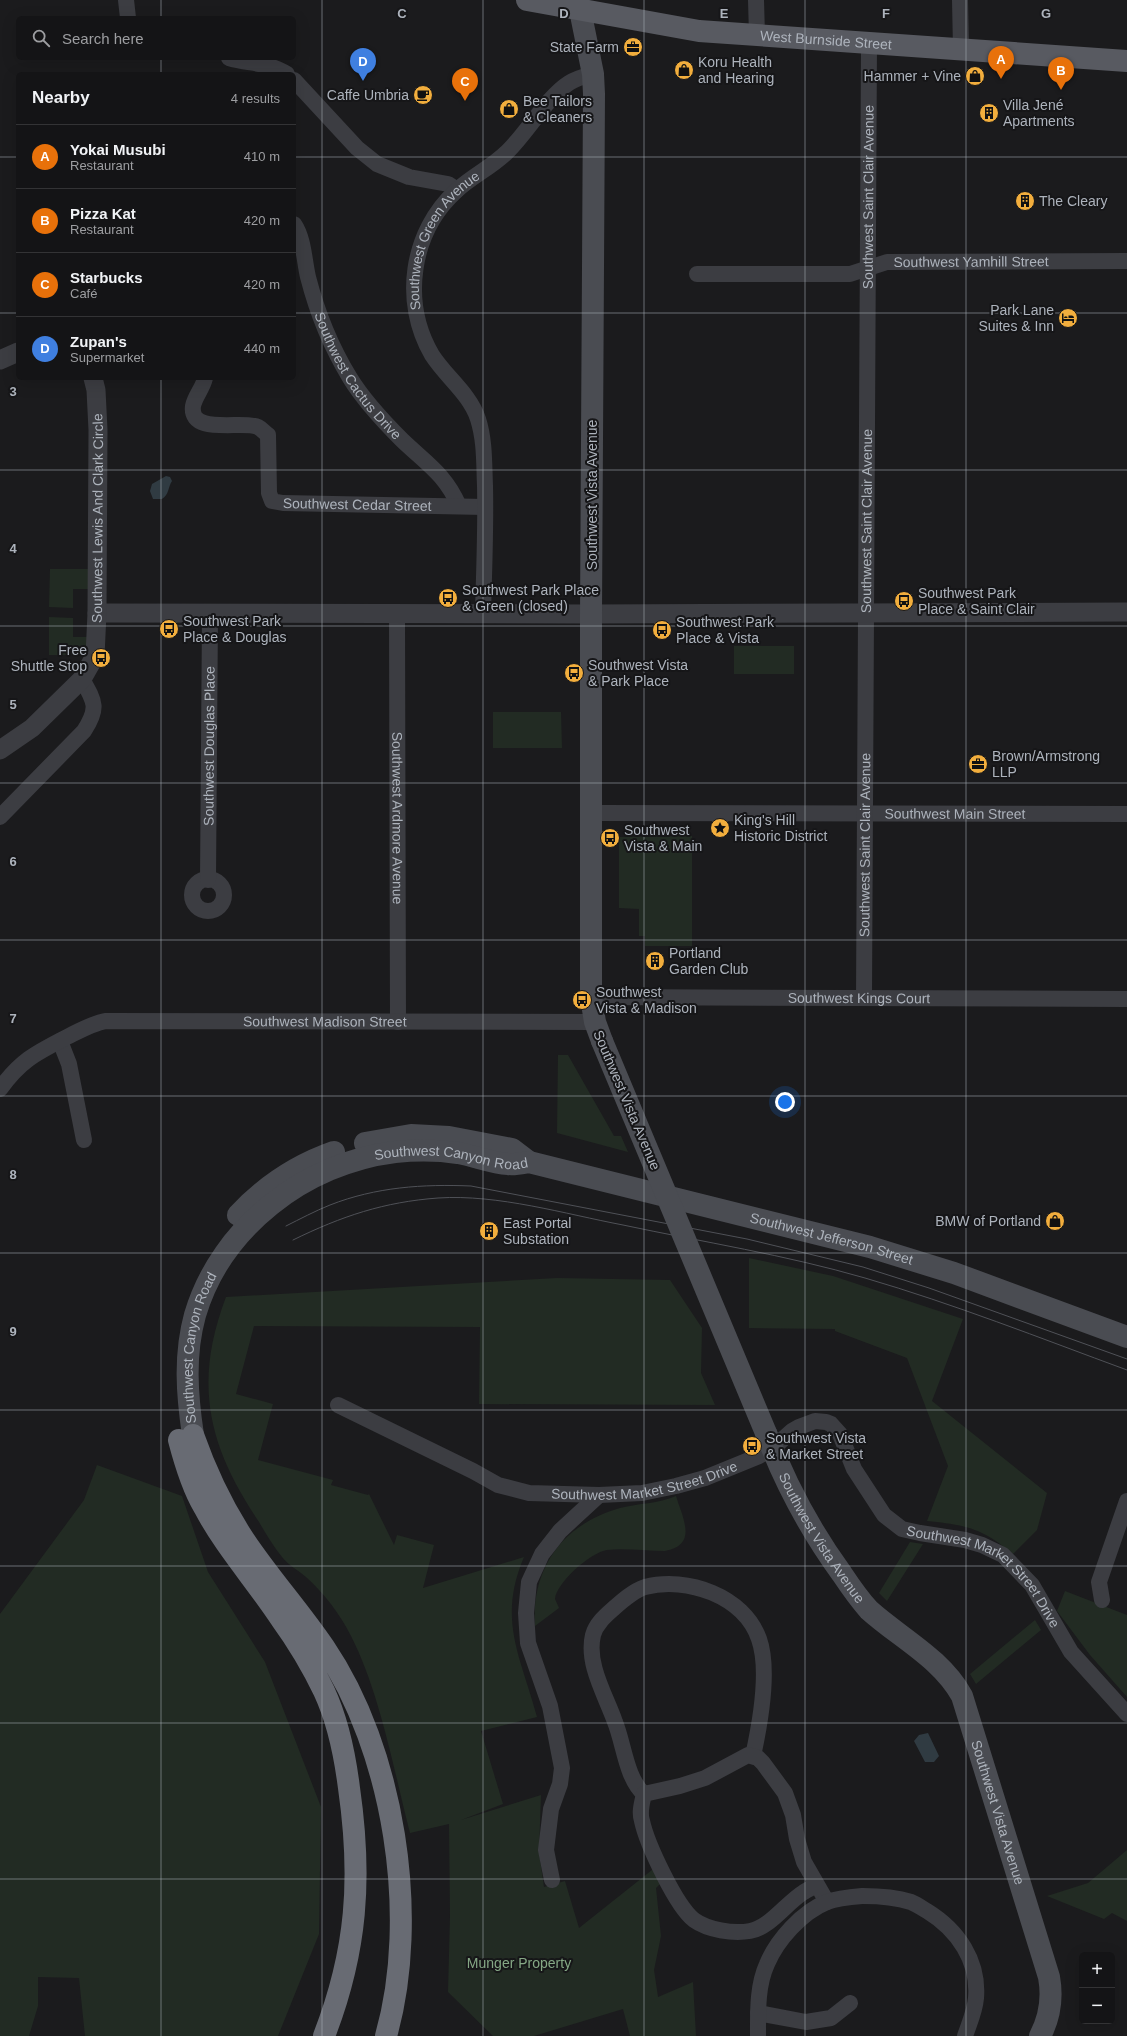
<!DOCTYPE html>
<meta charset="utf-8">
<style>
body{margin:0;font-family:Arial,sans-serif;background:#212123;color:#f1f3f6}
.controls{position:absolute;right:12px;bottom:12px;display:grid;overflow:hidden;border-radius:6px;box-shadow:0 4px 16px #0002}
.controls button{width:36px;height:36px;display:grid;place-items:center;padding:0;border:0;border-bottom:1px solid #333335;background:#141416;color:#f1f3f6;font:20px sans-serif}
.you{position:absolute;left:785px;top:1102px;width:14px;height:14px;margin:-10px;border:3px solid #fff;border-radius:50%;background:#1a73e8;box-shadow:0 0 0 6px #1a73e833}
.badge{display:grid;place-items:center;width:26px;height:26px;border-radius:50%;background:#d93025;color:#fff;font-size:13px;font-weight:700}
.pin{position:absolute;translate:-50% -33px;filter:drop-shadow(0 1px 2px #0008)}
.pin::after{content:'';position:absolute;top:21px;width:14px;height:12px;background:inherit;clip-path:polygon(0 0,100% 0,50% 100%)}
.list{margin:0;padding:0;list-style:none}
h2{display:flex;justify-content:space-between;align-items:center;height:52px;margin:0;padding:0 16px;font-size:17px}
h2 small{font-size:13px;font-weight:400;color:#9d9ea1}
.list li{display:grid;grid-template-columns:26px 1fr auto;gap:12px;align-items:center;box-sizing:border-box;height:64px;padding:0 16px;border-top:1px solid #333335}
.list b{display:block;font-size:15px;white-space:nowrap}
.list p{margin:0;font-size:13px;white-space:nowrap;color:#9d9ea1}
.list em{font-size:13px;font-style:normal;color:#9d9ea1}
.icon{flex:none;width:22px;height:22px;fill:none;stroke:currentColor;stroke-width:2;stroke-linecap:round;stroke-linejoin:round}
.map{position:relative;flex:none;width:1127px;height:2036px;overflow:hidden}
.search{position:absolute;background:#141416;box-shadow:0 4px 16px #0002;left:16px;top:16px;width:280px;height:44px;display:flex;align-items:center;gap:10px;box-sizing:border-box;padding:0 14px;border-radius:6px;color:#9d9ea1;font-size:15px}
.panel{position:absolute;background:#141416;box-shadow:0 4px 16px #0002;left:16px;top:72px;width:280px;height:308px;border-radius:6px}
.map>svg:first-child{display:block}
</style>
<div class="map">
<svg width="1127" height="2036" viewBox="0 0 1127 2036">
<rect width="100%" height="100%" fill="#1b1b1d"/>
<path fill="#222b23" d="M 50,569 L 88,569 L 88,589 L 73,589 L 73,608 L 49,607 Z
M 49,617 L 73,618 L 73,637 L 87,637 L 87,655 L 49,655 Z
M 734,646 L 794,646 L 794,674 L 734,674 Z
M 493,712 L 561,712 L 562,748 L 493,748 Z
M 692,836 L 692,946 L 645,946 L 645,936 L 639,936 L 639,909 L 619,908 L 619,837 Z
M 558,1055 L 568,1055 L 614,1136 L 621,1136 L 628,1152 L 557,1133 Z
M 749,1258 L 833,1276 L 963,1319 L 932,1401 L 1047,1493 L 1037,1530 L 1013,1554 C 982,1528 966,1525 927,1521 L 948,1466 L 907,1358 L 835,1331 L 835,1329 L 749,1328 Z
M 557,1278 L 670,1280 L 702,1328 L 701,1373 L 715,1405 L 479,1404 L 480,1327 L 254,1326 L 236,1394 L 273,1404 L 258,1460 L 333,1480 L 331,1485 L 368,1495 L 369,1494 L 394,1545 L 397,1535 L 434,1545 L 423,1588 L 524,1557 C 497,1620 521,1657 537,1717 L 481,1731 L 503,1804 L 461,1820 L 541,1795 L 539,1852 L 544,1887 L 565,1881 L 579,1928 L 657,1866 L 664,1880 L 656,1888 L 661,1936 L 654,1970 L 658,1997 L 693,1982 L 696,2036 L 630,2036 L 623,2009 L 534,2036 L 493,2036 L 448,1992 L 450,1916 L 449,1824 L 410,1833 C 394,1771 380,1693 351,1636 C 340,1614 324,1593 306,1577 C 298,1570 288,1565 282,1557 C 273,1546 266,1534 259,1522 C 208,1446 193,1384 226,1297 Z
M 97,1465 L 182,1496 L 208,1572 L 265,1662 L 321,1807 L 319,1934 L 278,2036 L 85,2036 L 79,1978 L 38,1977 L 38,2006 L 29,2036 L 0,2036 L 0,1614 L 84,1500 Z
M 676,1496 C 683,1519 698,1545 665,1551 C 646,1551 625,1548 607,1550 C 591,1552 556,1583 555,1599 L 559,1608 L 535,1626 C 531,1568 563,1524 620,1508 C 639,1503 658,1504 676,1496 Z
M 910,1542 L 923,1544 L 887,1601 L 879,1593 Z
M 1065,1591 L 1127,1615 L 1127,1697 L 1090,1655 L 1057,1611 Z
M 1035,1620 L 1041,1630 L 976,1684 L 970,1674 Z
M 1127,1850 L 1127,1921 L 1112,1913 L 1104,1919 L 1047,1896 L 1088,1883 Z"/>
<path fill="#303b42" d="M 166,476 L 170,477 L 172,481 C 168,487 169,495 162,499 L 153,499 L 150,491 L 152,484 Z
M 928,1733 L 939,1756 L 934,1762 L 925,1762 L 914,1741 L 919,1735 Z"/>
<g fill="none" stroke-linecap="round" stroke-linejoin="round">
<g stroke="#3c3d42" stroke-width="16">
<path d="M 126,0 L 128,18"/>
<path d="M 756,0 L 757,35"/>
<path d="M 960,0 L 961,49"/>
<path d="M 229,58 C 248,64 269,62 287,74"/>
<path d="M 294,80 L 357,148 L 377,164 L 409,177 L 448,184 L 457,190"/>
<path id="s1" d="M 294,224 C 304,239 304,260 308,277 C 317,312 331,347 350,378 C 364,401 383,421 402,440 C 427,464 445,474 459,506"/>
<path id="s2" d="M 697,274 L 850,274 L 887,262 L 1127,261"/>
<path id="s3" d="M 205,378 C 203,388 195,396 193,406 C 189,436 243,420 258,427 C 262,429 265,433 268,435 L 269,493 L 272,501 L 283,503 L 485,507"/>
<path id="s4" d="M 397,614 L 398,1022"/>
<path id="s5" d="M 483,614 C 484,571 486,529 485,486 C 484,464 485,441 478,419 C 470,394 446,377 432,355 C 401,302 411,232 456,191 C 472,176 492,167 507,152 C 527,133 547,97 569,83 C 576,78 585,76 593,74"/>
<path id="s6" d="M 591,813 L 1127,814"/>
<path d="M 0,817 L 84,731 C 99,708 95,702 82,679"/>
<circle cx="208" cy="895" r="16"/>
<path id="s7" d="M 208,880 L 210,613"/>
<path id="s8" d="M 591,997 L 1127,999"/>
<path id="s9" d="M 864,998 L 869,43"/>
<path d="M 60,1041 L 69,1064 L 84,1140"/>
<path id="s10" d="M 0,1089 C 21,1060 36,1053 67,1037 C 79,1031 93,1023 106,1021 L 595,1022"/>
<path id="s11" d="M 338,1405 L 473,1471 L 498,1485 L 529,1493 L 599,1495 L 642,1493 L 676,1486 L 705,1478 L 759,1456 L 772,1449 L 792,1431 L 799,1427 L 815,1421 L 826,1422 L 831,1424 L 840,1434 L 854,1469 L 884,1515 L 902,1529 L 920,1533 L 965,1540 L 982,1545 L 1003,1555 L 1032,1585 L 1071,1652 L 1127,1714"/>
<path d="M 1102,1600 L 1099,1582 L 1127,1501"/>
<path d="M 644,1794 C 626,1778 624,1744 615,1722 C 606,1696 586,1664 593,1635 C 596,1624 605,1616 613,1609 C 622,1601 633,1591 645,1587 C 687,1576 744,1596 759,1639 C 770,1670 760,1724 753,1756"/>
<path d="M 552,1880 L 546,1850 L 551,1809 L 560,1784 L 562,1768 L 550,1706 L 528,1643 L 526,1613 L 529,1582 L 542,1554 L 560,1531 L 599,1495"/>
<path d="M 817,1885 C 813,1887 808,1889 804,1892 C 786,1903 771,1927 750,1931 C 733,1934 708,1930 694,1920 C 676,1906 647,1844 642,1821 C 639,1812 642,1803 644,1794 L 680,1786 L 705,1778 L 748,1755 L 758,1758 L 763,1763 L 785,1793 L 793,1815 L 797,1839 L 804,1862 L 827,1902"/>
<path d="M 758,2013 L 806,2022 L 831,2018 L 850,2003"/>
<path d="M 758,2036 C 758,2012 757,1986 767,1964 C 777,1940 802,1912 827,1902 C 838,1898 851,1897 863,1896 C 879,1896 895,1897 911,1902 C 916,1904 922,1908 927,1911 C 958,1930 979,1961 976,1998 C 975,2011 969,2024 965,2036"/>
</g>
<g stroke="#3c3d42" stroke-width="19">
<path d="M 0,360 L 18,352"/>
<path d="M 97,613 L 591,614 L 1127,612"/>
<path id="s12" d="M 0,750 L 32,728 L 82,679 L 95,656 L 97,613 L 98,430 L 96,390 L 93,378"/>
</g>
<g stroke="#4a4c52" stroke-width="22">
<path d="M 578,0 L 593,74 L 594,94 L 591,614 L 591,997 L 595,1022 L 602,1041"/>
<path d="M 365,1143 L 411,1135 L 449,1137 L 512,1149 L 529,1162"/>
<path d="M 238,1215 C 265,1186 297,1165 334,1152"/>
<path id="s13" d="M 766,1433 C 785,1483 810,1530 842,1574 C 850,1586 859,1599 869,1610 C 900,1638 941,1658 962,1696 L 1049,1977 C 1053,1999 1050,2017 1040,2036"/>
<path id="s14" d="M 193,1435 C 187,1395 184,1355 195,1315 C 221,1227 305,1163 395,1152 C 416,1150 438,1150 458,1153 C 475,1156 492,1163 508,1164 C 515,1165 523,1163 529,1162 L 870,1247 L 954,1273 L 1127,1337"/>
</g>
<path stroke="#585a61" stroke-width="22" id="s15" d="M 527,0 L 699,31 L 1127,61"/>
<path stroke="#686b73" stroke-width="22" d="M 193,1435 C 206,1472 222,1506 243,1538 C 268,1576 299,1610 324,1647 C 394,1750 420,1916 386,2036
M 179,1440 C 185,1463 192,1487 204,1507 C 225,1547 256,1581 281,1619 C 297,1641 312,1666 324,1691 C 338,1721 345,1756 349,1788 C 362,1878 357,1951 324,2036"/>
<path stroke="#4f5157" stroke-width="1" d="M 286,1226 C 300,1219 315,1211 330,1205 C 376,1187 423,1184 471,1186 L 747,1239 L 863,1267 L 929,1288 L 1127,1359
M 293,1240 C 342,1216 384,1202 438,1198 C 498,1194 565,1214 623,1225 C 703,1242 786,1255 865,1278 C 954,1304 1040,1338 1127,1370"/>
<path stroke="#4a4c52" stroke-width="22" d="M 602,1041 L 766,1433"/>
</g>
<path fill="none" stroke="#adb3bc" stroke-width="1" stroke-opacity="0.55" d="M 161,0 L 161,18M 322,0 L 322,2036M 483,0 L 483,2036M 644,0 L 644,2036M 805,0 L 805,2036M 966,0 L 966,2036M 161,58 L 161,74M 0,157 L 18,157M 294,157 L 1127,157M 0,313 L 18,313M 294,313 L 1127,313M 161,378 L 161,2036M 0,470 L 1127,470M 0,626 L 1127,626M 0,783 L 1127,783M 0,940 L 1127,940M 0,1096 L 1127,1096M 0,1253 L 1127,1253M 0,1410 L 1127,1410M 0,1566 L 1127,1566M 0,1723 L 1127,1723M 0,1879 L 1127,1879"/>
<defs>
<symbol id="office-disc" viewBox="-11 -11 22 22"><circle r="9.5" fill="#f2ae3d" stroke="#161618"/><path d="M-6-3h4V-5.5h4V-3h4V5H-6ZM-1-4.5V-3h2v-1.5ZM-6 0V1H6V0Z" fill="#111"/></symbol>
<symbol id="shop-disc" viewBox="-11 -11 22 22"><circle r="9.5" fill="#f2ae3d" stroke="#161618"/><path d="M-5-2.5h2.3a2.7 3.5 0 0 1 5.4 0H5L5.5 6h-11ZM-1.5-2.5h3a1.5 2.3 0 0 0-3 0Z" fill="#111"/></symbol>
<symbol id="cafe-disc" viewBox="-11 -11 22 22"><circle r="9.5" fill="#f2ae3d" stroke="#161618"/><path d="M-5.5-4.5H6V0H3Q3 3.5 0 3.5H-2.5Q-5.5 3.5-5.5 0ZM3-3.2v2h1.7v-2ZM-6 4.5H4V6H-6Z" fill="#111"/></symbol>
<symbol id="building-disc" viewBox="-11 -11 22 22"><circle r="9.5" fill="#f2ae3d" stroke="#161618"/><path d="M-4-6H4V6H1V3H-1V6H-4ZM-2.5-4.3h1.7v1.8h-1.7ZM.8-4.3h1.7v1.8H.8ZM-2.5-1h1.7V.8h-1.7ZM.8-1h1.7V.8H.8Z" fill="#111"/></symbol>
<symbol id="hotel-disc" viewBox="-11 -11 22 22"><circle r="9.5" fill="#f2ae3d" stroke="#161618"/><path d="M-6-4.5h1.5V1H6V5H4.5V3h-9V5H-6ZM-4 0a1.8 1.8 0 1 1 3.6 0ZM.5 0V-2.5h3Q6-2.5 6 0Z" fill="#111"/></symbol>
<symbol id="bus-disc" viewBox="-11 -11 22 22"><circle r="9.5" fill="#f2ae3d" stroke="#161618"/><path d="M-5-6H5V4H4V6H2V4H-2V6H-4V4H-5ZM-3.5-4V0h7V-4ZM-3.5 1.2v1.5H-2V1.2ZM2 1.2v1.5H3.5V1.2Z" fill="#111"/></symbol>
<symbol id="sight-disc" viewBox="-11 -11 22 22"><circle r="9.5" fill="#f2ae3d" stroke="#161618"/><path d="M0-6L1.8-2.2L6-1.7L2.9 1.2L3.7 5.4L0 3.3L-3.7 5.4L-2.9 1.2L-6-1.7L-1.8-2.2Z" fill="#111"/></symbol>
</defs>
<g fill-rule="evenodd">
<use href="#office-disc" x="622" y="36" width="22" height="22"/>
<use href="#shop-disc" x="673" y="59" width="22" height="22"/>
<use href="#shop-disc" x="964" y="65" width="22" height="22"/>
<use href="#cafe-disc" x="412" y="84" width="22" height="22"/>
<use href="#shop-disc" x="498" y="98" width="22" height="22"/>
<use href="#building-disc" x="978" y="102" width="22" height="22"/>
<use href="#building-disc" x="1014" y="190" width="22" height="22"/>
<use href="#hotel-disc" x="1057" y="307" width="22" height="22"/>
<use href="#bus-disc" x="437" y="587" width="22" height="22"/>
<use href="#bus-disc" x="893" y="590" width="22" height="22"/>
<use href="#bus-disc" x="158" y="618" width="22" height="22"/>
<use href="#bus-disc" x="651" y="619" width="22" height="22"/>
<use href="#bus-disc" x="90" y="647" width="22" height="22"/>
<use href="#bus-disc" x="563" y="662" width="22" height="22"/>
<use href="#office-disc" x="967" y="753" width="22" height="22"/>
<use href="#sight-disc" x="709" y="817" width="22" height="22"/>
<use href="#bus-disc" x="599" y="827" width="22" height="22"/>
<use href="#building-disc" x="644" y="950" width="22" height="22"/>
<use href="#bus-disc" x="571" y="989" width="22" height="22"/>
<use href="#shop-disc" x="1044" y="1210" width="22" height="22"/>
<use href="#building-disc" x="478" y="1220" width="22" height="22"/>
<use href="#bus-disc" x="741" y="1435" width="22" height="22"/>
</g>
<g text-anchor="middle" stroke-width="4" stroke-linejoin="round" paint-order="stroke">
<g font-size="14" fill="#adb3bc" stroke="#161618">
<text dy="5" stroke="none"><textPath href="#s15" startOffset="302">West Burnside Street</textPath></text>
<text dy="5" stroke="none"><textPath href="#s9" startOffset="801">Southwest Saint Clair Avenue</textPath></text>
<text dy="5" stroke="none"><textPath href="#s5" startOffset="402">Southwest Green Avenue</textPath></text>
<text dy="5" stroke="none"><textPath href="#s2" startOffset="276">Southwest Yamhill Street</textPath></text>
<text dy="5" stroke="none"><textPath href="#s1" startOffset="167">Southwest Cactus Drive</textPath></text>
<text transform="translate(592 495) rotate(-90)" y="5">Southwest Vista Avenue</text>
<text dy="5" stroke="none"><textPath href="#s3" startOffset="272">Southwest Cedar Street</textPath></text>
<text dy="5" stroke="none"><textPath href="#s12" startOffset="273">Southwest Lewis And Clark Circle</textPath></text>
<text dy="5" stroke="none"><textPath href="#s9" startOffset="477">Southwest Saint Clair Avenue</textPath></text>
<text dy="5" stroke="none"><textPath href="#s7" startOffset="134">Southwest Douglas Place</textPath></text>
<text dy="5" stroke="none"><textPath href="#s6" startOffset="364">Southwest Main Street</textPath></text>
<text dy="5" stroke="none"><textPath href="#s4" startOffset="204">Southwest Ardmore Avenue</textPath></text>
<text dy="5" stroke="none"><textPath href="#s9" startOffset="153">Southwest Saint Clair Avenue</textPath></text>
<text dy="5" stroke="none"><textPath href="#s8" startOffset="268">Southwest Kings Court</textPath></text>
<text dy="5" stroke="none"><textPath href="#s10" startOffset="347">Southwest Madison Street</textPath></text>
<text transform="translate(627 1100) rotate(67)" y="5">Southwest Vista Avenue</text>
<text dy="5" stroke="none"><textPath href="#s14" startOffset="450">Southwest Canyon Road</textPath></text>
<text dy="5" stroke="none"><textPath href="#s14" startOffset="841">Southwest Jefferson Street</textPath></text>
<text dy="5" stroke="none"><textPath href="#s14" startOffset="89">Southwest Canyon Road</textPath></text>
<text dy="5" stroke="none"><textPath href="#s11" startOffset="328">Southwest Market Street Drive</textPath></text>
<text dy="5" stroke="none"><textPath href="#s13" startOffset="119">Southwest Vista Avenue</textPath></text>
<text dy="5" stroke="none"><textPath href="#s11" startOffset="759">Southwest Market Street Drive</textPath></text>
<text dy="5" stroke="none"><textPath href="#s13" startOffset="455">Southwest Vista Avenue</textPath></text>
</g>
<g font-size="14" fill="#adb3bc" stroke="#161618" text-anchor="start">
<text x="619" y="52" text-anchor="end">State Farm</text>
<text x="698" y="67">Koru Health<tspan x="698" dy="16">and Hearing</tspan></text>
<text x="961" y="81" text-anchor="end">Hammer + Vine</text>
<text x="409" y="100" text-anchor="end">Caffe Umbria</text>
<text x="523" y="106">Bee Tailors<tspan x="523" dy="16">&amp; Cleaners</tspan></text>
<text x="1003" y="110">Villa Jené<tspan x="1003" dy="16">Apartments</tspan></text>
<text x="1039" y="206">The Cleary</text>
<text x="1054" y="315" text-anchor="end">Park Lane<tspan x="1054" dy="16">Suites &amp; Inn</tspan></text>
<text x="462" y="595">Southwest Park Place<tspan x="462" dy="16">&amp; Green (closed)</tspan></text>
<text x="918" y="598">Southwest Park<tspan x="918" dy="16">Place &amp; Saint Clair</tspan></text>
<text x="183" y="626">Southwest Park<tspan x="183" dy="16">Place &amp; Douglas</tspan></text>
<text x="676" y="627">Southwest Park<tspan x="676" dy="16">Place &amp; Vista</tspan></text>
<text x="87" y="655" text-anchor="end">Free<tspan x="87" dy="16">Shuttle Stop</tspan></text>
<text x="588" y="670">Southwest Vista<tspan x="588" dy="16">&amp; Park Place</tspan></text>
<text x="992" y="761">Brown/Armstrong<tspan x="992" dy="16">LLP</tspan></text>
<text x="734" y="825">King's Hill<tspan x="734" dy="16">Historic District</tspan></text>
<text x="624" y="835">Southwest<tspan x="624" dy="16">Vista &amp; Main</tspan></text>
<text x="669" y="958">Portland<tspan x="669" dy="16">Garden Club</tspan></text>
<text x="596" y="997">Southwest<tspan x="596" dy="16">Vista &amp; Madison</tspan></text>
<text x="1041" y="1226" text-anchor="end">BMW of Portland</text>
<text x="503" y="1228">East Portal<tspan x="503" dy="16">Substation</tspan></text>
<text x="766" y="1443">Southwest Vista<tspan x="766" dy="16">&amp; Market Street</tspan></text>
</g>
<g font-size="14" fill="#85a785" stroke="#161618">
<text x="519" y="1968">Munger Property</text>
</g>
</g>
<g font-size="13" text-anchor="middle" font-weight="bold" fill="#adb3bc" stroke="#161618" stroke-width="4" stroke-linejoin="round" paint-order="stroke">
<text x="402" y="18">C</text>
<text x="564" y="18">D</text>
<text x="724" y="18">E</text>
<text x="886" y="18">F</text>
<text x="1046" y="18">G</text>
<text x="13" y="396">3</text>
<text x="13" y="553">4</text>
<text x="13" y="709">5</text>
<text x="13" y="866">6</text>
<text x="13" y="1023">7</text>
<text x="13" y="1179">8</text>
<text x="13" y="1336">9</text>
</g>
</svg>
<div class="controls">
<button>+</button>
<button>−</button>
</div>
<div class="you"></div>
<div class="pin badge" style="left:1001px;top:79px;background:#e8710a">A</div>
<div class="pin badge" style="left:1061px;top:90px;background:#e8710a">B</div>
<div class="pin badge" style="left:465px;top:101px;background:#e8710a">C</div>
<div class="pin badge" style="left:363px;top:81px;background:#3f7fe0">D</div>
<div class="search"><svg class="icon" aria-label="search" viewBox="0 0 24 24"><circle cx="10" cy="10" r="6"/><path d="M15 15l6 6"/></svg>Search here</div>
<section class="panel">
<h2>Nearby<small>4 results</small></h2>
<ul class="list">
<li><span class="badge" style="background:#e8710a">A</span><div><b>Yokai Musubi</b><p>Restaurant</p></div><em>410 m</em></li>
<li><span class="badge" style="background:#e8710a">B</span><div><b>Pizza Kat</b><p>Restaurant</p></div><em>420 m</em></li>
<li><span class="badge" style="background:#e8710a">C</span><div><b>Starbucks</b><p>Café</p></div><em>420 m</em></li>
<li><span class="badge" style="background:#3f7fe0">D</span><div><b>Zupan's</b><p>Supermarket</p></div><em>440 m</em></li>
</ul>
</section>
</div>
